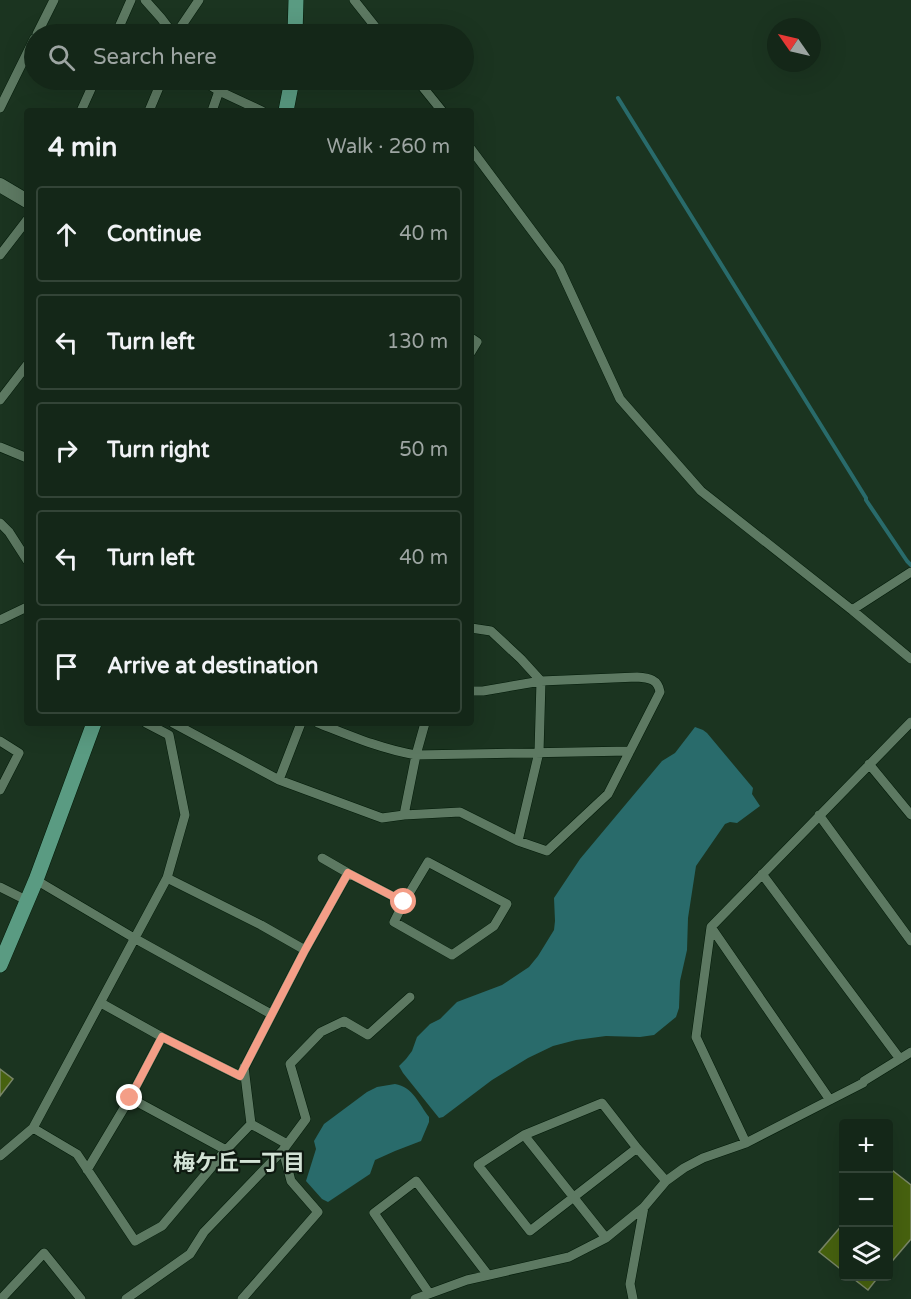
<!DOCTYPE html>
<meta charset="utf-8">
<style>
body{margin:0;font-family:"Varela Round","Noto Sans JP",sans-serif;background:#1d2f21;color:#f1f3f6}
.controls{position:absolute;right:18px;bottom:18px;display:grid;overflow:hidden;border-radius:6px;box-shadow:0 6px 24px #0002}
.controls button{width:54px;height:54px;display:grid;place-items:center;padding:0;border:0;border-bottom:2px solid #334437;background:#142718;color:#f1f3f6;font:30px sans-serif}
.compass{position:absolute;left:767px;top:18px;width:54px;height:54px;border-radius:50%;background:#142718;box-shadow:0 6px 24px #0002;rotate:304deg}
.stop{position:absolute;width:18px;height:18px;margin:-14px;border:4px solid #f49e87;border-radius:50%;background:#fff}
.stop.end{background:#f49e87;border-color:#fff;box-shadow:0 2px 6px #0008}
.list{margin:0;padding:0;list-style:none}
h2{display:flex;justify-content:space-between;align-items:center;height:78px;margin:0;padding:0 24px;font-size:26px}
h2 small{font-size:20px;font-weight:400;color:#9da5a2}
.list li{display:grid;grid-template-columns:39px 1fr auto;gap:18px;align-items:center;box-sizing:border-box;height:96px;margin:0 12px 12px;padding:0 12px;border:2px solid #334437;border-radius:6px}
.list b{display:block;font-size:22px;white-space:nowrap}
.list em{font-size:20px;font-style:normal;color:#9da5a2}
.icon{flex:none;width:33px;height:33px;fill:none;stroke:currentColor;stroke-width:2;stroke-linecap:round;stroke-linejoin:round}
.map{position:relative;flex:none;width:911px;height:1299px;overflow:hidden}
.search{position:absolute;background:#142718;box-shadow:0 6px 24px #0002;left:24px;top:24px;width:450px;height:66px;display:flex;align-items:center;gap:15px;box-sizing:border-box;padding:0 21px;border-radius:33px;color:#9da5a2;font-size:22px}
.panel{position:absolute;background:#142718;box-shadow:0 6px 24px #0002;left:24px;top:108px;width:450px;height:618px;border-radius:6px}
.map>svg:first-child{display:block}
</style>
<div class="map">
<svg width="911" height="1299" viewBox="0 0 911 1299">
<rect width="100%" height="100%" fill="#1b3420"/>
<path fill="#296b6b" d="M 695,727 L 703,730 L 707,733 L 753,788 L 752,794 L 760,806 L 737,823 L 730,822 L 725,824 L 696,866 L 688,918 L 687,950 L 680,981 L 679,1008 L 676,1017 L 654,1035 L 640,1037 L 606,1036 L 576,1040 L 553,1046 L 528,1058 L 492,1080 L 443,1117 L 439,1118 L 403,1073 L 399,1066 L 406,1059 L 412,1051 L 417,1037 L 430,1024 L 440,1019 L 457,1002 L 502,985 L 529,967 L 538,956 L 554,930 L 555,921 L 554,898 L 580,859 L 662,761 L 675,753 Z
M 395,1084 C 413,1087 419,1104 429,1117 L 429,1122 L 421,1141 L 395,1151 L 375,1160 L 370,1174 L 328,1202 L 322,1199 L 306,1181 L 316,1149 L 314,1141 L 324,1124 L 367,1092 L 377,1087 Z"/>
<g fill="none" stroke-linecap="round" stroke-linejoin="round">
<path stroke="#296b6b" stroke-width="4" d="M 618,98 L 866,498 L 866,500 L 907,561 L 911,565"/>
</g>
<path fill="#47620f" stroke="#798667" stroke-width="1.5" d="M 0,1069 L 13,1079 L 0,1096 Z
M 888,1167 L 911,1185 L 911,1239 L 888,1266 Z
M 843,1224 L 843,1271 L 819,1252 Z
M 850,1276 L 879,1276 L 868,1290 Z"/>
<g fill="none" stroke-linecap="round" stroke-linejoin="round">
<defs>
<path id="street" d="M 145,0 L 161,18 L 173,34
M 354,0 L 381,34
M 37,34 L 54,0
M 116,34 L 131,0
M 176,34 L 199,0
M 202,80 L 219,91 L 262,111
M 417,80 L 442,111
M 0,108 L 34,39
M 81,111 L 95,80
M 149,111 L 162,80
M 212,111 L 219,91
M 471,149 L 559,267 L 620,399 L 701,491 L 852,610 L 911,659
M 0,255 L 27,220
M 471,338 L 477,342 L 471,352
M 0,400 L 27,365
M 0,447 L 27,458
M 0,523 L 9,532 L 27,560
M 852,610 L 911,572
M 0,620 L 27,607
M 471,628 L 491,631 L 521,659 L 541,681 L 539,752 L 518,841
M 146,723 L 169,735 L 185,815 L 167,878 L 33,1128 L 77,1154 L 135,1241 L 162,1226 L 226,1150 L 251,1124 L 244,1067
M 173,723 L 279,780 L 382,818 L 404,815 L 460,812 L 518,841 L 547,851 L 608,794 L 660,692 C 658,679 649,678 637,677 L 541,681 L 483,691 L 471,691
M 318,723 C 351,736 381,749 416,755 L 630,751
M 0,741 L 19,753 L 0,790
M 869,764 L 911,815
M 279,780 L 301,723
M 404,815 L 416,755 L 425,723
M 819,815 L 911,941
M 322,858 L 348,873 L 404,902
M 428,862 L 507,904 L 494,926 L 452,955 L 394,922 L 404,902 Z
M 762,874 L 900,1059
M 36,880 L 134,938 L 271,1014
M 0,887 L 28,901
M 711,927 L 830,1100
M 305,950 L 348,873
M 101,1003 L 162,1037 L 240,1076 L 305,950 L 261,925 L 167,878
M 130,1098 L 226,1150
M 251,1124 L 287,1144
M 524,1135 L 606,1238
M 746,1143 L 696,1037 L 711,927 L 911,722
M 637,1148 L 530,1231 L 478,1165 L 524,1135 L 602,1103 L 637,1148 L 666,1181
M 0,1156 L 33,1128
M 87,1170 L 130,1098 L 162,1037
M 429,1293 L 374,1213 L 416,1181 L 488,1275
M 1,1299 L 44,1253 L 81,1299
M 126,1299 L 190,1254 L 204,1232 L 283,1150 L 306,1119 L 290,1064 L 321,1032 L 344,1021 L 368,1035 L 410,997
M 242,1299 L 318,1212 L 291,1181 L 283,1150
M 415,1299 L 467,1280 L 569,1257 L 606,1238 L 644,1207 L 666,1181 L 684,1168 L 703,1158 L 746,1143 L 863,1083 L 864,1081 L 911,1052
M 633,1299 L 630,1284 L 644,1207"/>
<path id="secondary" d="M 0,185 L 27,201"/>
<path id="primary" d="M 295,34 L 296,0
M 286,111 L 292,80
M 0,965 L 36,880 L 94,723"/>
</defs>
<use href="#street" stroke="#031b09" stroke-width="10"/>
<use href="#secondary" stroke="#031b09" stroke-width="15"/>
<use href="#primary" stroke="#031b09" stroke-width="16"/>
<use href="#street" stroke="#5d7962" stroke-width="9"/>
<use href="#secondary" stroke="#5d7962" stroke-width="14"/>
<use href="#primary" stroke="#5a9b82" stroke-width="15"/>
</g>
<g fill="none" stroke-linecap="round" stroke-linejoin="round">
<path stroke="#f49e87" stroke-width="8" d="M 130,1098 L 162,1037 L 240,1076 L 305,950 L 348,873 L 404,902"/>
</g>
<g text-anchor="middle" stroke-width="4.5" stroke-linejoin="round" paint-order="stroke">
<g font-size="22" font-weight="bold" fill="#d3e2d5" stroke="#0e1910">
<text x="239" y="1170">梅ケ丘一丁目</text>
</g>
</g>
</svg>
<div class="controls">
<button>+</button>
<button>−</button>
<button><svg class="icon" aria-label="layers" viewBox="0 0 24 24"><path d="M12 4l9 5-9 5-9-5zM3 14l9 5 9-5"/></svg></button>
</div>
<svg class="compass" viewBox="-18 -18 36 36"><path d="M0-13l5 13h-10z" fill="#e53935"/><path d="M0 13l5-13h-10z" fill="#9da5a2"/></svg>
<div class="stop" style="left:404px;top:902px"></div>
<div class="stop end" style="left:130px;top:1098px"></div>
<div class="search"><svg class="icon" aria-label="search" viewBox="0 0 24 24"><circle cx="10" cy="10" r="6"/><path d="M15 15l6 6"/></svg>Search here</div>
<section class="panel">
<h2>4 min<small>Walk · 260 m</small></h2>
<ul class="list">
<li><svg class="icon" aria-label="ahead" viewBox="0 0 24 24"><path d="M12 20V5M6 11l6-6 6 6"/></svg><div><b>Continue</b></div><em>40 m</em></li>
<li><svg class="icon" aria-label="left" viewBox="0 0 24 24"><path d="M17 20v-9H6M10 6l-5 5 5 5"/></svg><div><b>Turn left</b></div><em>130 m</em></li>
<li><svg class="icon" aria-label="right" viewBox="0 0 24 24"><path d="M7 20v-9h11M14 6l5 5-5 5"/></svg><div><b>Turn right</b></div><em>50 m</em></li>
<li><svg class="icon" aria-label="left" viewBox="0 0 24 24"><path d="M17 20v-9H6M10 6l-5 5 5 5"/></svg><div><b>Turn left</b></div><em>40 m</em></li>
<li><svg class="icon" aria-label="arrive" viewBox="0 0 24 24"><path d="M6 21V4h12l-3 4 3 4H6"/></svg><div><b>Arrive at destination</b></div></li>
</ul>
</section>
</div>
